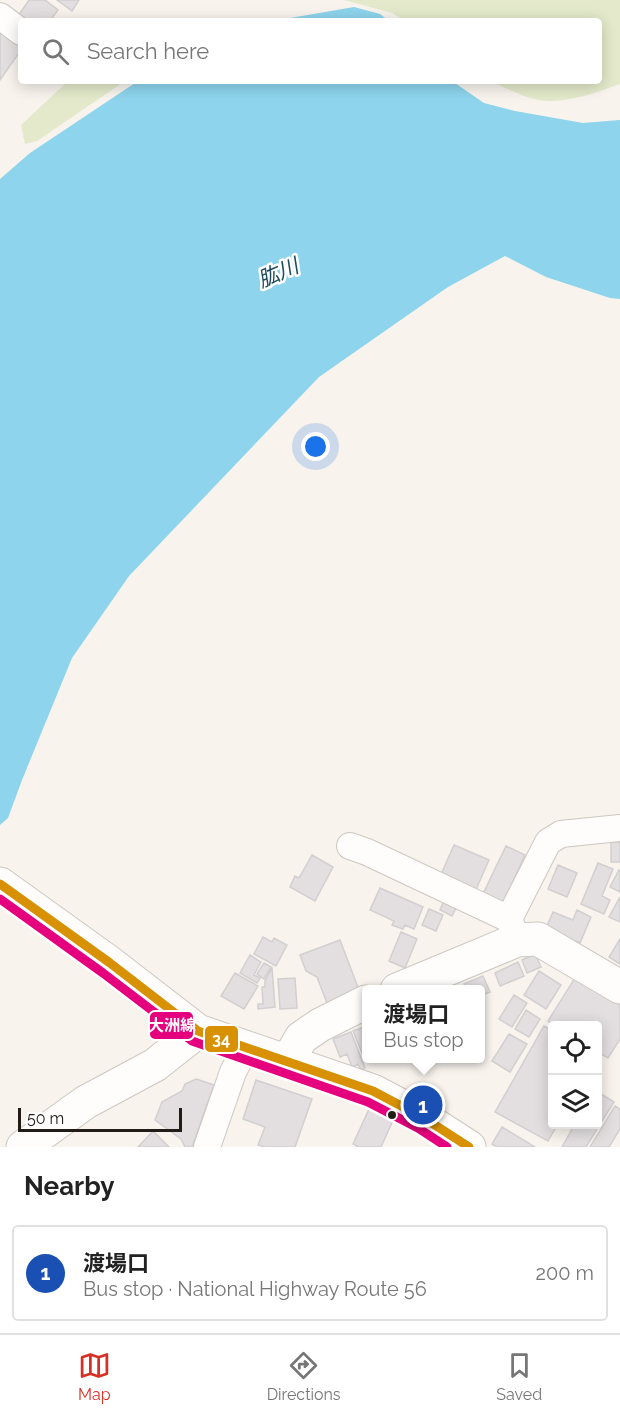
<!DOCTYPE html>
<meta charset="utf-8">
<style>
body{margin:0;font-family:Raleway,"Noto Sans JP",sans-serif;background:#f2f2f2;color:#222}
.controls{position:absolute;right:18px;bottom:18px;display:grid;overflow:hidden;border-radius:6px;box-shadow:0 3px 15px #0003}
.controls button{width:54px;height:54px;display:grid;place-items:center;padding:0;border:0;border-bottom:2px solid #e0e0e0;background:#fff;color:#222;font:30px sans-serif}
.scale{position:absolute;left:18px;bottom:15px;width:164px;box-sizing:border-box;padding-left:6px;border:3px solid #221c16;border-top:0;font-size:16px;line-height:21px;white-space:nowrap;color:#221c16;-webkit-text-stroke:4px #fff;paint-order:stroke}
.you{position:absolute;left:316px;top:447px;width:21px;height:21px;margin:-15px;border:4px solid #fff;border-radius:50%;background:#1a73e8;box-shadow:0 0 0 9px #1a73e833}
.badge{display:grid;place-items:center;width:39px;height:39px;border-radius:50%;background:#d93025;color:#fff;font-size:20px;font-weight:700}
.pin{position:absolute;translate:-50% -50%;border:3px solid #fff;box-shadow:0 2px 6px #0006}
.popup{position:absolute;left:362px;top:985px;width:123px;height:78px;box-sizing:border-box;display:grid;place-content:center;border-radius:6px;background:#fff;filter:drop-shadow(0 2px 4px #0005);font-size:20px;white-space:nowrap;color:#767676}
.popup b{font-size:22px;color:#222}
.popup::after{content:'';position:absolute;left:50%;top:100%;margin-left:-12px;border:12px solid transparent;border-top-color:#fff}
.list{margin:0;padding:0;list-style:none}
h2{display:flex;justify-content:space-between;align-items:center;height:78px;margin:0;padding:0 24px;font-size:26px}
h2 small{font-size:20px;font-weight:400;color:#767676}
.list li{display:grid;grid-template-columns:39px 1fr auto;gap:18px;align-items:center;box-sizing:border-box;height:96px;margin:0 12px 12px;padding:0 12px;border:2px solid #e0e0e0;border-radius:6px}
.list b{display:block;font-size:22px;white-space:nowrap}
.list p{margin:0;font-size:20px;white-space:nowrap;color:#767676}
.list em{font-size:20px;font-style:normal;color:#767676}
.icon{flex:none;width:33px;height:33px;fill:none;stroke:currentColor;stroke-width:2;stroke-linecap:round;stroke-linejoin:round}
.map{position:relative;flex:none;width:620px;height:1147px;overflow:hidden}
.search{position:absolute;background:#fff;box-shadow:0 3px 15px #0003;left:18px;right:18px;top:18px;height:66px;display:flex;align-items:center;gap:15px;box-sizing:border-box;padding:0 21px;border-radius:6px;color:#767676;font-size:22px}
.sheet{height:186px;background:#fff}
nav{display:flex;justify-content:space-around;align-items:center;box-sizing:border-box;height:84px;border-top:2px solid #e0e0e0;background:#fff;font-size:16px;color:#767676}
nav a{display:grid;justify-items:center;gap:3px}
nav .on{color:#d93025}
.map>svg:first-child{display:block}
</style>
<div class="map">
<svg width="620" height="1147" viewBox="0 0 620 1147">
<rect width="100%" height="100%" fill="#f8f3ed"/>
<path fill="#e3e9ca" d="M 344,0 L 620,0 L 620,84 C 594,93 562,106 534,99 C 519,95 504,87 490,81 L 599,81 L 599,21 L 405,21 L 392,13 Z
M 73,81 L 125,81 L 37,141 L 25,144 L 21,125 L 66,83 Z"/>
<path fill="#8dd4ec" d="M 354,7 L 380,14 L 389,21 L 273,21 Z
M 138,81 L 452,81 L 484,103 L 515,111 L 583,123 L 620,120 L 620,299 L 610,298 L 546,277 L 505,256 L 448,287 L 319,377 L 129,576 L 72,658 L 22,780 L 8,818 L 0,825 L 0,179 L 30,153 Z"/>
<path fill="#e3dfe1" stroke="#d2cfd0" stroke-width="1.5" d="M 29,0 L 45,0 L 58,10 L 50,21 L 14,22 Z
M 57,0 L 79,0 L 72,11 Z
M 0,29 L 21,43 L 21,50 L 0,80 Z
M 611,842 L 620,842 L 620,862 L 611,862 Z
M 454,845 L 489,860 L 474,894 L 439,879 Z
M 506,846 L 525,855 L 502,905 L 482,896 Z
M 312,855 L 333,867 L 315,901 L 290,887 L 295,876 L 299,878 Z
M 598,863 L 613,869 L 602,896 L 610,900 L 604,914 L 581,904 Z
M 558,865 L 577,873 L 567,897 L 548,889 Z
M 619,870 L 620,871 L 620,892 L 610,887 Z
M 380,888 L 423,907 L 414,929 L 405,925 L 403,929 L 392,925 L 394,921 L 370,910 Z
M 620,897 L 620,922 L 609,917 Z
M 445,898 L 458,904 L 452,916 L 440,910 Z
M 429,909 L 443,915 L 436,931 L 422,925 Z
M 577,910 L 591,917 L 580,943 L 546,928 L 553,912 L 573,920 Z
M 401,932 L 417,939 L 405,968 L 389,961 Z
M 263,937 L 272,942 L 274,938 L 287,945 L 276,966 L 254,954 Z
M 620,939 L 620,964 L 609,957 Z
M 340,940 L 359,990 L 327,1003 L 317,977 L 306,971 L 300,955 Z
M 535,954 L 541,967 L 527,973 L 522,960 Z
M 250,955 L 261,962 L 254,975 L 260,978 L 257,983 L 240,973 Z
M 518,962 L 524,976 L 500,986 L 495,973 Z
M 264,963 L 271,967 L 264,979 L 257,974 Z
M 272,968 L 275,1007 L 258,1009 L 258,1004 L 263,1004 L 262,987 L 265,987 L 265,981 Z
M 539,971 L 561,985 L 546,1009 L 524,995 Z
M 235,973 L 258,986 L 244,1009 L 221,996 Z
M 483,976 L 490,992 L 480,996 L 480,990 L 467,990 L 464,984 Z
M 295,978 L 297,1008 L 280,1009 L 278,979 Z
M 575,978 L 620,1005 L 620,1039 L 608,1058 L 598,1052 L 598,1026 L 555,1026 L 548,1021 Z
M 514,995 L 527,1003 L 512,1027 L 499,1019 Z
M 526,1010 L 540,1019 L 529,1037 L 515,1029 Z
M 366,1026 L 366,1058 L 369,1058 L 365,1060 L 353,1031 Z
M 544,1026 L 552,1030 L 552,1124 L 558,1124 L 548,1141 L 495,1112 Z
M 351,1032 L 365,1068 L 361,1070 L 358,1064 L 352,1067 L 347,1054 L 340,1057 L 333,1039 Z
M 509,1034 L 527,1044 L 510,1072 L 492,1061 Z
M 196,1079 L 214,1085 L 192,1147 L 185,1147 L 181,1139 L 155,1120 L 162,1102 L 182,1091 L 185,1084 Z
M 256,1080 L 312,1099 L 295,1147 L 265,1147 L 258,1145 L 265,1127 L 243,1119 Z
M 598,1092 L 614,1102 L 586,1147 L 562,1147 L 575,1124 L 598,1124 Z
M 615,1106 L 620,1109 L 620,1129 L 609,1147 L 590,1147 Z
M 370,1107 L 394,1118 L 381,1147 L 359,1147 L 353,1144 Z
M 502,1127 L 535,1147 L 497,1147 L 492,1144 Z
M 153,1131 L 169,1147 L 138,1147 Z"/>
<g fill="none" stroke-linecap="round" stroke-linejoin="round">
<defs>
<path id="minor" d="M 0,16 L 21,32
M 350,846 L 367,852 L 509,919
M 517,940 L 509,919 L 548,842 L 561,834 L 620,828
M 207,1147 L 233,1072 L 246,1047"/>
<path id="primary" d="M 397,990 L 517,940 L 538,939 L 620,987
M 288,1061 L 301,1038 L 320,1025 L 366,1002"/>
<path id="trunk" d="M 0,884 L 110,963 L 198,1031 L 373,1091 L 424,1118 L 469,1147
M 23,1147 L 86,1102 L 155,1065 L 198,1031"/>
</defs>
<use href="#minor" stroke="#cdc7c1" stroke-width="28"/>
<use href="#primary" stroke="#cdc7c1" stroke-width="35"/>
<use href="#trunk" stroke="#cdc7c1" stroke-width="35"/>
<use href="#minor" stroke="#fefdfc" stroke-width="26"/>
<use href="#primary" stroke="#fefdfc" stroke-width="33"/>
<use href="#trunk" stroke="#fefdfc" stroke-width="33"/>
<defs>
<path id="bus-1" d="M 0,884 L 110,963 L 198,1031 L 373,1091 L 424,1118 L 469,1147"/>
<path id="bus-2" d="M 0,899 L 103,973 L 192,1041 L 368,1102 L 418,1128 L 447,1147"/>
</defs>
<use href="#bus-1" stroke="#fff" stroke-width="14"/>
<use href="#bus-2" stroke="#fff" stroke-width="14"/>
<use href="#bus-1" stroke="#d79103" stroke-width="9"/>
<use href="#bus-2" stroke="#e5007d" stroke-width="9"/>
</g>
<circle fill="#221c16" stroke="#fff" stroke-width="2" cx="392" cy="1115" r="5"/>
<g text-anchor="middle" stroke-width="5" stroke-linejoin="round" paint-order="stroke">
<g font-size="21" font-style="italic" fill="#204d5c" stroke="#fff">
<text transform="translate(278 273) rotate(-23)" y="7">肱川</text>
</g>
</g>
<g stroke="#fff" stroke-width="2">
<rect x="149" y="1011" width="45" height="29" rx="6" fill="#e5007d"/>
<rect x="204" y="1025" width="35" height="28" rx="6" fill="#d79103"/>
</g>
<g font-size="16" text-anchor="middle" font-weight="bold" fill="#fff">
<text x="172" y="1031">大洲線</text>
<text x="221" y="1045">34</text>
</g>
</svg>
<div class="controls">
<button><svg class="icon" aria-label="locate" viewBox="0 0 24 24"><circle cx="12" cy="12" r="6"/><path d="M12 2v4M12 18v4M2 12h4M18 12h4"/></svg></button>
<button><svg class="icon" aria-label="layers" viewBox="0 0 24 24"><path d="M12 4l9 5-9 5-9-5zM3 14l9 5 9-5"/></svg></button>
</div>
<div class="scale">50 m</div>
<div class="you"></div>
<div class="pin badge" style="left:423px;top:1105px;background:#1a4fb4">1</div>
<div class="popup"><b>渡場口</b>Bus stop</div>
<div class="search"><svg class="icon" aria-label="search" viewBox="0 0 24 24"><circle cx="10" cy="10" r="6"/><path d="M15 15l6 6"/></svg>Search here</div>
</div>
<section class="sheet">
<h2>Nearby<small></small></h2>
<ul class="list">
<li><span class="badge" style="background:#1a4fb4">1</span><div><b>渡場口</b><p>Bus stop · National Highway Route 56</p></div><em>200 m</em></li>
</ul>
</section>
<nav>
<a class="on"><svg class="icon" aria-label="map" viewBox="0 0 24 24"><path d="M3 6l6-2 6 2 6-2v14l-6 2-6-2-6 2zM9 4v14M15 6v14"/></svg>Map</a>
<a><svg class="icon" aria-label="directions" viewBox="0 0 24 24"><path d="M12 3l9 9-9 9-9-9zM9 14v-3h6M13 9l2 2-2 2"/></svg>Directions</a>
<a><svg class="icon" aria-label="saved" viewBox="0 0 24 24"><path d="M7 4h10v16l-5-4-5 4z"/></svg>Saved</a>
</nav>
